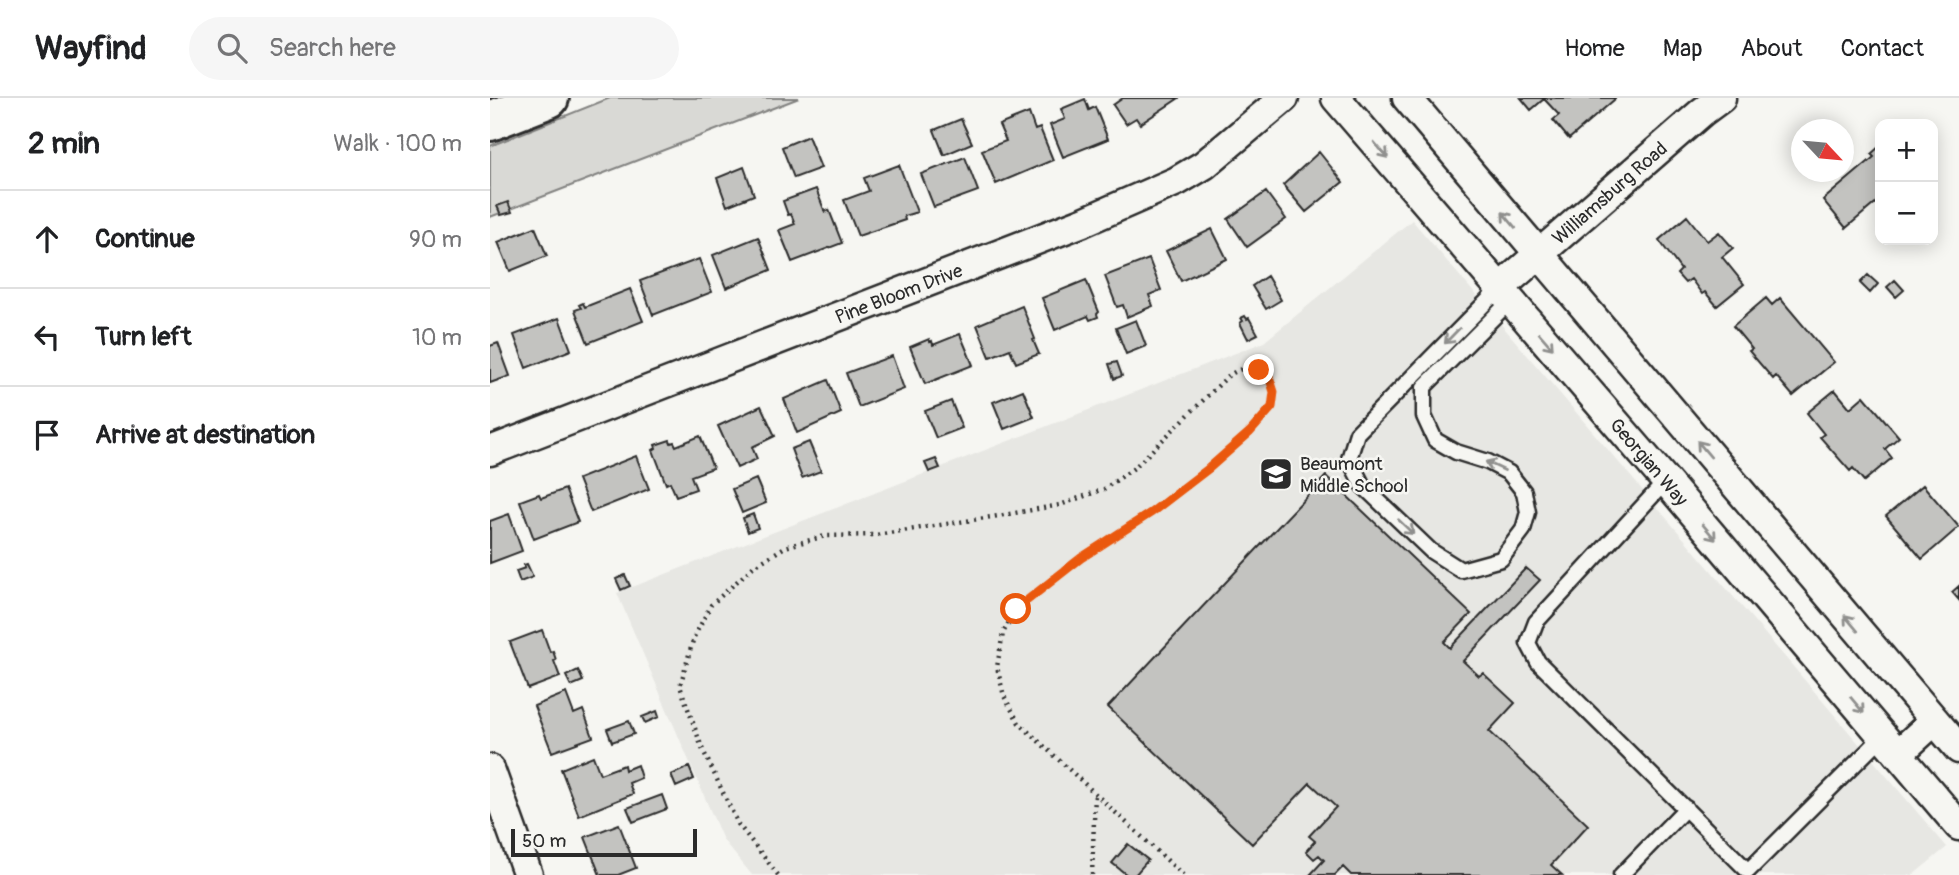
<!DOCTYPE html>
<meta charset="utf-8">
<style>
body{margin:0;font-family:Pangolin,sans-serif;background:#f6f6f6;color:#202124}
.controls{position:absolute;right:21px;top:21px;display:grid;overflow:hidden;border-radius:14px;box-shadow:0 4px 18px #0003}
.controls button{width:63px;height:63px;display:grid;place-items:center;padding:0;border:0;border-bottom:2px solid #e0e0e0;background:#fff;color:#202124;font:35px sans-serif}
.compass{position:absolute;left:1301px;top:21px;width:63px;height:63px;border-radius:50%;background:#fff;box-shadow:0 4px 18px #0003;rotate:116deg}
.scale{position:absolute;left:21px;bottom:18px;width:186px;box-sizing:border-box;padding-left:7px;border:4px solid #2b2b2b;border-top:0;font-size:19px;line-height:24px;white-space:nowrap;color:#2b2b2b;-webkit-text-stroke:5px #f6f6f2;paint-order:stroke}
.stop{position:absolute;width:21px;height:21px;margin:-16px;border:5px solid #ea580c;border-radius:50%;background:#fff}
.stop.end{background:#ea580c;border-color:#fff;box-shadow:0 2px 7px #0008}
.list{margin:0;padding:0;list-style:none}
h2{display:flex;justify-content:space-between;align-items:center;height:91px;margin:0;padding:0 28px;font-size:30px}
h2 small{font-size:23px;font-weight:400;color:#757577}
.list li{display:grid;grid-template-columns:46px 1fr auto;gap:21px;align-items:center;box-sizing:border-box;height:98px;padding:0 28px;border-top:2px solid #e0e0e0}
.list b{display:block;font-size:26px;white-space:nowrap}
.list em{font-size:23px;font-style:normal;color:#757577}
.icon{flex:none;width:38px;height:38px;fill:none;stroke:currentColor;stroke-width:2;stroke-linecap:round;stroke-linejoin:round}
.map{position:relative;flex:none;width:1469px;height:777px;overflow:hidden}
header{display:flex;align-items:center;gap:42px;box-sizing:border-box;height:98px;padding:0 35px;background:#fff;border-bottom:2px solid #e0e0e0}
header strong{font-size:33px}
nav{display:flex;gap:38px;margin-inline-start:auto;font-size:24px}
.search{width:490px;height:63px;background:#f6f6f6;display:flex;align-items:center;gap:18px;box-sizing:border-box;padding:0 24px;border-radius:38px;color:#757577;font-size:26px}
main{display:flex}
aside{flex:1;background:#fff}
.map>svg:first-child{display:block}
</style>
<header>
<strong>Wayfind</strong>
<div class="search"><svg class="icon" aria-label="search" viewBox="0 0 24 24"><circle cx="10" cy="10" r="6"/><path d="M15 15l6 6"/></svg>Search here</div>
<nav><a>Home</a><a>Map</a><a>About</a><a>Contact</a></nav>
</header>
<main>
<aside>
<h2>2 min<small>Walk · 100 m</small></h2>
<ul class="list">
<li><svg class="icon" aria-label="ahead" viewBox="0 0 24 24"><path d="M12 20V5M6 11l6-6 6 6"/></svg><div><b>Continue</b></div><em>90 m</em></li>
<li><svg class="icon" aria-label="left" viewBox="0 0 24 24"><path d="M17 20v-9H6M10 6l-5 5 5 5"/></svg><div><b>Turn left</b></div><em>10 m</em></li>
<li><svg class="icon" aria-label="arrive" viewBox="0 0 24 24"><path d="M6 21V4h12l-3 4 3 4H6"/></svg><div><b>Arrive at destination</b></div></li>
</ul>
</aside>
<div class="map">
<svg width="1469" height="777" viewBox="0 0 1469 777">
<rect width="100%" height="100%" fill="#f6f6f2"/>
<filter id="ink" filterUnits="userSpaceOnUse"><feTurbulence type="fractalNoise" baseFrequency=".0143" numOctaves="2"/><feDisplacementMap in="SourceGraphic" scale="14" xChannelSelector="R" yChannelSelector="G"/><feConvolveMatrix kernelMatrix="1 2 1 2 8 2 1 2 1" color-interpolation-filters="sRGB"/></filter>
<g filter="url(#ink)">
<path fill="#e7e7e3" d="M 922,122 L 1457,749 L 1423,777 L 262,777 L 233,742 L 127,495 L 774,244 Z"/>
<path fill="#d9d9d5" stroke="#828280" stroke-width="2" d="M 120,0 L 309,0 L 0,119 L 0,48 Z"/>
<path fill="#c3c3c0" stroke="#2b2b2b" stroke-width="2" d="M 633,0 L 689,0 L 650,26 L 646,20 L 636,26 L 623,7 Z
M 1031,0 L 1125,0 L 1125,1 L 1079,41 L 1063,22 L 1069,17 L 1054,1 L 1041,12 Z
M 595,1 L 599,12 L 605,9 L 618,41 L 573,59 L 560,27 L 575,21 L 571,11 Z
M 539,15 L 545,32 L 550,30 L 563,62 L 506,86 L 492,52 L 516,43 L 509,27 Z
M 471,21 L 482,45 L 454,57 L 444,32 Z
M 318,38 L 331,70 L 304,80 L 292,49 Z
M 1390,48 L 1390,101 L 1356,130 L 1333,102 L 1384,59 L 1381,56 Z
M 829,54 L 853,84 L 816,114 L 793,87 Z
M 475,59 L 488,93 L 444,109 L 431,76 Z
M 409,67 L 427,114 L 414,118 L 415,122 L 368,138 L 354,102 L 379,93 L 374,80 Z
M 254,69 L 264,97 L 237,108 L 227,80 Z
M 326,91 L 335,114 L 339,112 L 352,145 L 302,164 L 289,132 L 305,126 L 301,116 L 298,117 L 293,103 Z
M 776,94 L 796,121 L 757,149 L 738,121 Z
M 18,104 L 22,114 L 11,117 L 7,108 Z
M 1197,118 L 1217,143 L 1229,134 L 1243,150 L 1232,159 L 1254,186 L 1227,208 L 1215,194 L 1212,196 L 1201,181 L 1195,185 L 1187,176 L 1191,172 L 1169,142 Z
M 45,129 L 57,158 L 20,173 L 8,144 Z
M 722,131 L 737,161 L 691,183 L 676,153 Z
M 268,139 L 281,172 L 236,190 L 223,157 Z
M 209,161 L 222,194 L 163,217 L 150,183 Z
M 659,161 L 671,192 L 659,197 L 663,208 L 637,219 L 633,207 L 627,209 L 615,178 Z
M 1378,177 L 1388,186 L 1380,195 L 1370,185 Z
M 777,178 L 791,202 L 776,211 L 762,188 Z
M 596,182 L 609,214 L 607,216 L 608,219 L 600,222 L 598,218 L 565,232 L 552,200 Z
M 1405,182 L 1414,192 L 1406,199 L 1397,189 Z
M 140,191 L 153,223 L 98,245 L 85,212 L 91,210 L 89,207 L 93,205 L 95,209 Z
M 1276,200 L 1282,207 L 1290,200 L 1344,264 L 1303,298 L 1286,278 L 1283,281 L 1259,253 L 1262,251 L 1243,228 Z
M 532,208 L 545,241 L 543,242 L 549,256 L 526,265 L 520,251 L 500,259 L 487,227 Z
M 755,218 L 757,221 L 759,220 L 768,236 L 758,241 L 750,225 L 753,223 L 751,220 Z
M 69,220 L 81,252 L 36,270 L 24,237 Z
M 646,222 L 656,248 L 636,256 L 626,230 Z
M 470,236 L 483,267 L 435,286 L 420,249 L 439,241 L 440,244 L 442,243 L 443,247 Z
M 8,245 L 20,278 L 0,285 L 0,248 Z
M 402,258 L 414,291 L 369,309 L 356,275 Z
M 627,264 L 632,278 L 624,281 L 619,266 Z
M 338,282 L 351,315 L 307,335 L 294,301 Z
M 533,292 L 544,319 L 514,331 L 503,304 Z
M 1345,292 L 1360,310 L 1374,298 L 1409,339 L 1395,351 L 1402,360 L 1374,383 L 1363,370 L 1360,373 L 1330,339 L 1334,336 L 1317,315 Z
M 461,303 L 472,330 L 446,340 L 435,313 Z
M 271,308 L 285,338 L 262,349 L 267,361 L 247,370 L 228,328 Z
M 210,338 L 223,370 L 201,378 L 206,391 L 186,398 L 180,384 L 176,386 L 163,352 L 166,350 L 165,347 L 180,342 L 181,345 L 184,344 L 186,348 Z
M 319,344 L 331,373 L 312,380 L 301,351 Z
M 146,358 L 159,391 L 101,414 L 88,381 Z
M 446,361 L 450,370 L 439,374 L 435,365 Z
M 836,378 L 981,516 L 954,544 L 960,550 L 1036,470 L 1050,482 L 973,563 L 989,578 L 993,575 L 1025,605 L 999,633 L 1098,727 L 1061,767 L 1072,777 L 861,777 L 853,769 L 845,777 L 820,777 L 834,762 L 829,757 L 824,761 L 816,753 L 825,743 L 819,738 L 846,709 L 820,685 L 762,746 L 618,609 Z
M 266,381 L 276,405 L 252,415 L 242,391 Z
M 1433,387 L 1469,429 L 1432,461 L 1396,418 Z
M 75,391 L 88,424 L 44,441 L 30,403 L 49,396 L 51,400 Z
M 19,416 L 32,453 L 0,465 L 0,423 Z
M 263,416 L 268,430 L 258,434 L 253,420 Z
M 37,466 L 43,479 L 30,484 L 26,473 L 35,470 L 34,467 Z
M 135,477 L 140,488 L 131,492 L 126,481 Z
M 1469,488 L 1469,502 L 1462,494 Z
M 52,532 L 60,554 L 63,553 L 66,562 L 64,563 L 70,579 L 38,591 L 20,544 Z
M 88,572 L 93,583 L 81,588 L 76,578 Z
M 76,595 L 84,616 L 93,612 L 103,639 L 62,654 L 44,608 Z
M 167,613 L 169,619 L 155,625 L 152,619 Z
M 139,623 L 144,636 L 122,644 L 117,631 Z
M 103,658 L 110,676 L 134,667 L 135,672 L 147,667 L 151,680 L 139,685 L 143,696 L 89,718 L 71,671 Z
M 199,669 L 204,681 L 186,689 L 181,677 Z
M 172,697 L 177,711 L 143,724 L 137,710 Z
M 129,726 L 146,770 L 128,777 L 110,777 L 95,739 Z
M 638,746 L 658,762 L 645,777 L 637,777 L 622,765 Z"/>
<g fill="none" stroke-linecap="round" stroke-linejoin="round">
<defs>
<path id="service" d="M 1010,190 L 867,335 L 859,361 L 873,388 L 941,453 L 971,472 L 1011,461 L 1033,432 L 1038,414 L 1034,394 L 1019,375 L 998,364 L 966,354 L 945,342 L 934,318 L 934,289 L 1021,202
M 1176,383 L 1046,524 L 1038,545 L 1048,564 L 1258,773 L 1393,638
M 1131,777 L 1196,710"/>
<g id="minor">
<path id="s1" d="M 846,0 L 1176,383 L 1469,728"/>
<path d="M 917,0 L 1469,651"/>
<path id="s2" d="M 1010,190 L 1212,14 L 1231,0"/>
<path id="s3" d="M 0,353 L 593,124 L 687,83 L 714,67 L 794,0"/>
<path d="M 1408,656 L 1444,623"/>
<path d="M 0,671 L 38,777"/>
</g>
<path id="motorway" d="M 0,23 L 59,0"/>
</defs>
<use href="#service" stroke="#2b2b2b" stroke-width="19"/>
<use href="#minor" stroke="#2b2b2b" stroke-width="33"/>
<use href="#motorway" stroke="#2b2b2b" stroke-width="44"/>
<path stroke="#2b2b2b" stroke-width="4.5" stroke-dasharray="2 5" stroke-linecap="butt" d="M 288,777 L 248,726 L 212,650 L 190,588 L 204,539 L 221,507 L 263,469 L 295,449 L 335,438 L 386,437 L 508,418 L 570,407 L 614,391 L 644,370 L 738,278 C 754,267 762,269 779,278 L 784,294 L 782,309 L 760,334 L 718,371 L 662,414 L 591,460 L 526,511 L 513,535 L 507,569 L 514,598 L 529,625 L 693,777
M 602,777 L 605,695"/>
<use href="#service" stroke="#f6f6f2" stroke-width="14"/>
<use href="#minor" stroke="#f6f6f2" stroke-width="28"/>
<use href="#motorway" stroke="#f6f6f2" stroke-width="38"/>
</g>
<defs><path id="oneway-shaft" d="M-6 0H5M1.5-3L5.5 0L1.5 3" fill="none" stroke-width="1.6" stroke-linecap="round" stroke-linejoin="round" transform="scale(1.75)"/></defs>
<g stroke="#90908e">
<use href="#oneway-shaft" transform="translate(891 52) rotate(49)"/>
<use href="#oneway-shaft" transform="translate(1019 122) rotate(-130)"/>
<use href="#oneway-shaft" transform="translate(962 238) rotate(134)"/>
<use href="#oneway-shaft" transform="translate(1056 243) rotate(49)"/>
<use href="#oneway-shaft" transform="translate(1214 351) rotate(-130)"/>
<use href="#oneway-shaft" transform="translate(1005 368) rotate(-155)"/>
<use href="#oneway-shaft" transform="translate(916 429) rotate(44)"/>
<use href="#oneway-shaft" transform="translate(1219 434) rotate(50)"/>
<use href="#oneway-shaft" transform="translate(1361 525) rotate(-130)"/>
<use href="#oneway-shaft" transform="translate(1367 607) rotate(50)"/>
</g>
</g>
<g fill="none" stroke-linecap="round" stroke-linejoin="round" filter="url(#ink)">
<path stroke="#ea580c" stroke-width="9" d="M 526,511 L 591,460 L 662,414 L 718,371 L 760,334 L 782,309 L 784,294 L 779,278 L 769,272"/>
</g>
<defs>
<symbol id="school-square" viewBox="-11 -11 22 22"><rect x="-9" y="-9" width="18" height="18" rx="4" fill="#2b2b2b" stroke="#f6f6f2"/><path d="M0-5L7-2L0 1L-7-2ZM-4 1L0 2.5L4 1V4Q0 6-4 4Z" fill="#fff"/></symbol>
</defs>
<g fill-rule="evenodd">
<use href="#school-square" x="767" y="357" width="38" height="38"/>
</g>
<g text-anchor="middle" stroke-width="5" stroke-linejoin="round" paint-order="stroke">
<g font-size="19" fill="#2b2b2b" stroke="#f6f6f2">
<text dy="7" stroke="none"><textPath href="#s2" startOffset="145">Williamsburg Road</textPath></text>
<text dy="7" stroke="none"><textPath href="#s3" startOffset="438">Pine Bloom Drive</textPath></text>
<text dy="7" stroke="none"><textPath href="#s1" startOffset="480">Georgian Way</textPath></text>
</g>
<g font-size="19" fill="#2b2b2b" stroke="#f6f6f2" text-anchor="start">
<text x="810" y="372">Beaumont<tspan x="810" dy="22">Middle School</tspan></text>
</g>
</g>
</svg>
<div class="controls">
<button>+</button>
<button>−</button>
</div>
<svg class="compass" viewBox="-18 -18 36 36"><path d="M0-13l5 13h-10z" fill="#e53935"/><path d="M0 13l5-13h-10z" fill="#757577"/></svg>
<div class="scale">50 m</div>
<div class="stop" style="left:526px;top:511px"></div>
<div class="stop end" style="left:769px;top:272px"></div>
</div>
</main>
